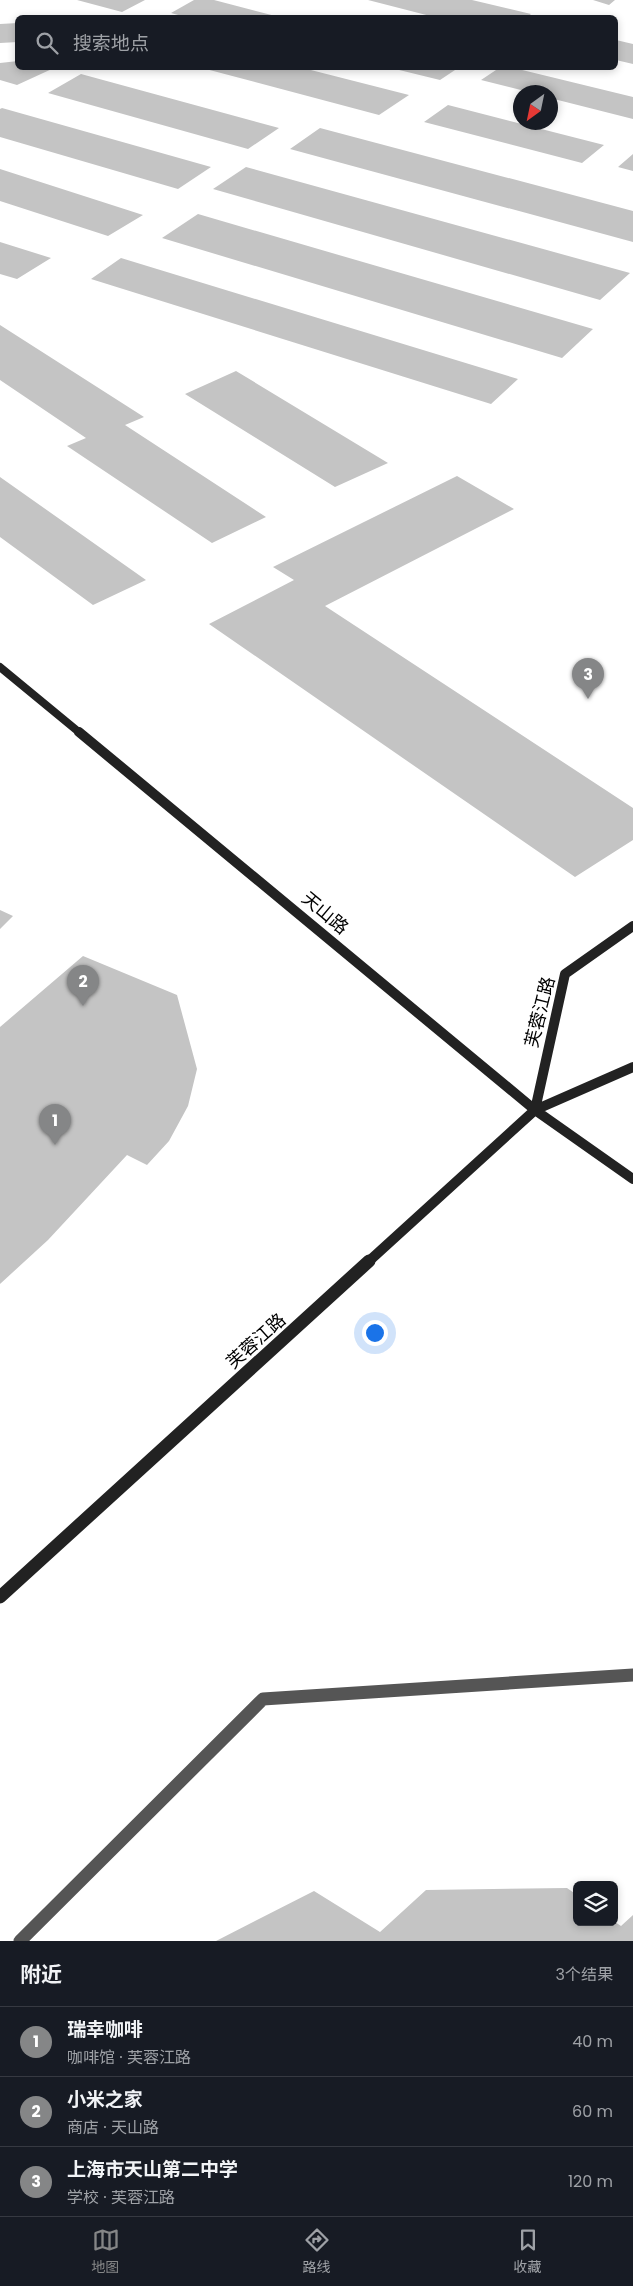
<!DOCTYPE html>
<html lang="zh">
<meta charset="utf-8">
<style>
body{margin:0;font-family:Poppins,"Noto Sans SC",sans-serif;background:#242831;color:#f1f3f6}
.controls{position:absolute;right:15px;bottom:15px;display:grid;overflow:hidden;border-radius:8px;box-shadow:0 2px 8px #0003}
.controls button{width:45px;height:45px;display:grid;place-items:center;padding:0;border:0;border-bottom:1px solid #363941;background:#171b24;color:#f1f3f6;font:25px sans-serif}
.compass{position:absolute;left:513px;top:85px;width:45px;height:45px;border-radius:50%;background:#171b24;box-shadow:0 2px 8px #0003;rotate:213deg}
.you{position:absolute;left:374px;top:1332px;width:18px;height:18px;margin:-12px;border:4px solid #fff;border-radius:50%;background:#1a73e8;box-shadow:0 0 0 8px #1a73e833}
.badge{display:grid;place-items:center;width:32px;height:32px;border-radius:50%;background:#858687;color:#fff;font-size:16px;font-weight:700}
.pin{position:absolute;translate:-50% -41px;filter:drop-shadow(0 1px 2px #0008)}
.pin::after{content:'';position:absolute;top:26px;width:18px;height:15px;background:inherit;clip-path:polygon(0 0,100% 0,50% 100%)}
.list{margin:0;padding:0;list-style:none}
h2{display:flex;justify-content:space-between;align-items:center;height:65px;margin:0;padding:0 20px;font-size:21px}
h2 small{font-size:16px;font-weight:400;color:#9ea1a6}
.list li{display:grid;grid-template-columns:32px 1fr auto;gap:15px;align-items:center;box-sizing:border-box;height:70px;padding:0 20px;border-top:1px solid #363941}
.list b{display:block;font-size:19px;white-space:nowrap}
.list p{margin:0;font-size:16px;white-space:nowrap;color:#9ea1a6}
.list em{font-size:16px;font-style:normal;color:#9ea1a6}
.icon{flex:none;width:28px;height:28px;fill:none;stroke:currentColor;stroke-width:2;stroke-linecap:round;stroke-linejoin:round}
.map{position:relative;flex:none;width:633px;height:1941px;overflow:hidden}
.search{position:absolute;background:#171b24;box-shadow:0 2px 8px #0003;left:15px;right:15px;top:15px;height:55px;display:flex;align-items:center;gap:12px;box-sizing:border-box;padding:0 18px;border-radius:8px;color:#9ea1a6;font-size:19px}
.sheet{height:275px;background:#171b24}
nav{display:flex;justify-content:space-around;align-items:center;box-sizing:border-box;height:70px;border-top:1px solid #363941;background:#171b24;font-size:14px;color:#9ea1a6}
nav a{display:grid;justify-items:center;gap:2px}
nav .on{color:#858687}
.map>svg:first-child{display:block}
</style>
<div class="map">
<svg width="633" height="1941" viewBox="0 0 633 1941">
<rect width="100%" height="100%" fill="#fff"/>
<path fill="#c4c4c4" d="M 77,0 L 145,0 L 122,12 Z
M 194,0 L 214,0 L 283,18 L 189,18 L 171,13 Z
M 368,0 L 472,0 L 531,14 L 526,18 L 438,18 Z
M 593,0 L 615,0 L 609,5 Z
M 18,23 L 18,42 L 0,43 L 0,24 Z
M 616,40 L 633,44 L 633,64 L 616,60 Z
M 18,61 L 18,68 L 54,68 L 17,85 L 0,80 L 0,63 Z
M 202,68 L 303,68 L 409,95 L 379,115 Z
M 391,68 L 458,68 L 440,80 Z
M 499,68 L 514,68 L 633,97 L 633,119 L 550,98 L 550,92 L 529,92 L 481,80 Z
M 81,74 L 279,128 L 248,149 L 48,93 Z
M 448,105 L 604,145 L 582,163 L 424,122 Z
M 2,108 L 211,167 L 178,189 L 0,137 L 0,109 Z
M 320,128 L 633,211 L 633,242 L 290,149 Z
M 633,154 L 633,171 L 618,167 Z
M 246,167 L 630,273 L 600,300 L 213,189 Z
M 0,169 L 143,215 L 108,236 L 0,201 Z
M 198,214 L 593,329 L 562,358 L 162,238 Z
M 0,242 L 51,258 L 17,279 L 0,274 Z
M 121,258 L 518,379 L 491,404 L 91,279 Z
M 0,325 L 144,417 L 125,425 L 266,517 L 212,543 L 67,446 L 86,438 L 0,380 Z
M 236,371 L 388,463 L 335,487 L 185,394 Z
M 457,476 L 514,509 L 325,606 L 633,808 L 633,840 L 575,877 L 209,624 L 294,580 L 273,567 Z
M 0,477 L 146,580 L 93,605 L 0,537 Z
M 0,910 L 13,916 L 0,929 Z
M 83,956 L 177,995 L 197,1069 L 188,1106 L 169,1141 L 147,1165 L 127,1155 L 48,1240 L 0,1284 L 0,1027 Z
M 567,1888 L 577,1895 L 577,1922 L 615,1922 L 621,1926 L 633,1915 L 633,1941 L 216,1941 L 314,1891 L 380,1932 L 426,1890 Z"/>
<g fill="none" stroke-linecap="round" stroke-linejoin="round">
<path stroke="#555" stroke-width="13" d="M 20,1941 L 263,1699 L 633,1675"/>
<path stroke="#222" stroke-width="8" d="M 0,667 L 80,733"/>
<path stroke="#222" stroke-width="10" d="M 79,732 L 535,1110 L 633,1179
M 535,1110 L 565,974 L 633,926
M 368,1262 L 535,1110 L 633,1067"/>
<path stroke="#222" stroke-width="13" d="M 0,1597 L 369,1261"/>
</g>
<g text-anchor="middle" stroke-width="4" stroke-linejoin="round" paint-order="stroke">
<g font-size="18" fill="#000" stroke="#fff">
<text transform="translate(325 913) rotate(40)" y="6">天山路</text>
<text transform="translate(540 1012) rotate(-76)" y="6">芙蓉江路</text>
<text transform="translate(256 1341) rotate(-42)" y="6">芙蓉江路</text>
</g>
</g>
</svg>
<div class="controls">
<button><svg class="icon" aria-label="layers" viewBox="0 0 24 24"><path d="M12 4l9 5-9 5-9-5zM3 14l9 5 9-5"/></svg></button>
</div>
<svg class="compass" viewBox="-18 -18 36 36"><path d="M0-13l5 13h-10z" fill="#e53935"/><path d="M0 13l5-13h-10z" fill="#9ea1a6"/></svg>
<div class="you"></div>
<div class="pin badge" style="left:55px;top:1145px">1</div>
<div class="pin badge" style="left:83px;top:1006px">2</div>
<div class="pin badge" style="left:588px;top:699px">3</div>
<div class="search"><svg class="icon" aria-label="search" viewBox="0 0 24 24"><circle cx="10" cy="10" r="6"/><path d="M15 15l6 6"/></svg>搜索地点</div>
</div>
<section class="sheet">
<h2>附近<small>3个结果</small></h2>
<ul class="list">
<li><span class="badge">1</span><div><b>瑞幸咖啡</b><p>咖啡馆 · 芙蓉江路</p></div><em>40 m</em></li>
<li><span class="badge">2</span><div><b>小米之家</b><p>商店 · 天山路</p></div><em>60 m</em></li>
<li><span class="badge">3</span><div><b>上海市天山第二中学</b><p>学校 · 芙蓉江路</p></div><em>120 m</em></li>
</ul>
</section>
<nav>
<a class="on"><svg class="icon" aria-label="map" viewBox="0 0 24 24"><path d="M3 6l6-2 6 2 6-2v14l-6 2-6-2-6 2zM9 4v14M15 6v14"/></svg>地图</a>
<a><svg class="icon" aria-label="directions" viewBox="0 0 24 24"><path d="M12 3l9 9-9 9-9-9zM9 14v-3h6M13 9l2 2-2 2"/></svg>路线</a>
<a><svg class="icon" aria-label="saved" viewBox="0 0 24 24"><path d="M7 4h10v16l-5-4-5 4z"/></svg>收藏</a>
</nav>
